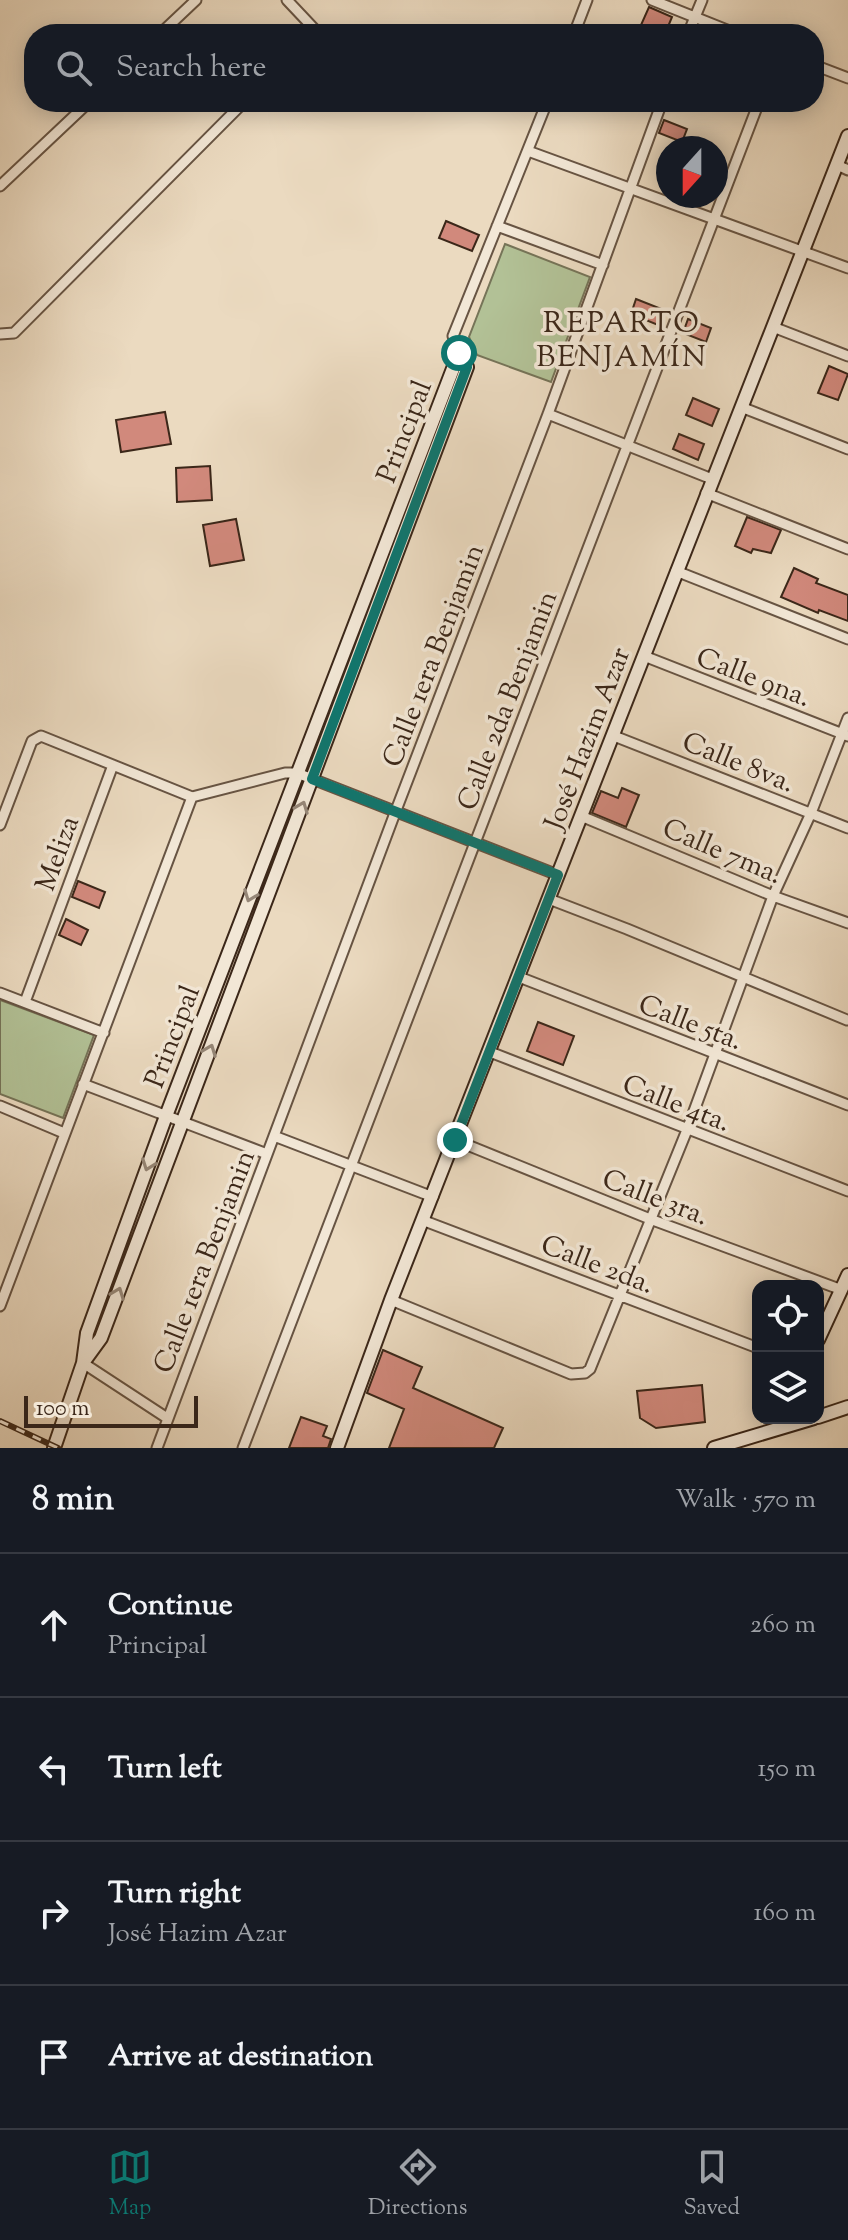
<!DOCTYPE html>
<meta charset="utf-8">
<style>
body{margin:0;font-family:"Sorts Mill Goudy",serif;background:#20242c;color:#f1f3f6}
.controls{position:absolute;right:24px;bottom:24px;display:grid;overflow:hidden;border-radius:16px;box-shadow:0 4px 20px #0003}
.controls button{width:72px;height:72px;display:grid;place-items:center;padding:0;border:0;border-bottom:2px solid #363941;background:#171b24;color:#f1f3f6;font:40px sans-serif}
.compass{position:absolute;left:656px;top:136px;width:72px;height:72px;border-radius:50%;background:#171b24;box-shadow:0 4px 20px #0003;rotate:201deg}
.scale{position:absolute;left:24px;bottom:20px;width:174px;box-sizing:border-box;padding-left:8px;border:4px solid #3b2719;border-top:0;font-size:22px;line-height:28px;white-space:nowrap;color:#3b2719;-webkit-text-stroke:6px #f2e7d6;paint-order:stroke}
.stop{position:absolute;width:24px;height:24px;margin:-18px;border:6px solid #0f766e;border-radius:50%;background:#fff}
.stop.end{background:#0f766e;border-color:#fff;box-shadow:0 2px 8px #0008}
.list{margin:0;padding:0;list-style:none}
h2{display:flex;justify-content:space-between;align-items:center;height:104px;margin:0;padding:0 32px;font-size:34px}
h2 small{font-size:26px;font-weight:400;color:#9ea1a6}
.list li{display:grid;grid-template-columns:52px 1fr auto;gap:24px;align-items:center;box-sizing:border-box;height:144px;padding:0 32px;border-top:2px solid #363941}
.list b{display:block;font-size:30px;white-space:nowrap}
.list p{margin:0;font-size:26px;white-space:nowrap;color:#9ea1a6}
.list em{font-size:26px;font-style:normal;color:#9ea1a6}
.icon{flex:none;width:44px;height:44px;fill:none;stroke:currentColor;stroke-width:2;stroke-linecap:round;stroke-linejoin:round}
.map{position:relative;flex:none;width:848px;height:1448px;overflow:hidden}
.search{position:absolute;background:#171b24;box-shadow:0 4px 20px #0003;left:24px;right:24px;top:24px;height:88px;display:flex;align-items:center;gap:20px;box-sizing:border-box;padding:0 28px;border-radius:32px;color:#9ea1a6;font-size:30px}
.sheet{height:680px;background:#171b24}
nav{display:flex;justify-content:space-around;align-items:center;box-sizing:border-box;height:112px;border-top:2px solid #363941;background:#171b24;font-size:22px;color:#9ea1a6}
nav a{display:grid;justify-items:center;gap:4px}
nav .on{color:#0f766e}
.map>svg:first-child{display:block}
</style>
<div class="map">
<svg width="848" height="1448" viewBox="0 0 848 1448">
<rect width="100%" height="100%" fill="#ebdac0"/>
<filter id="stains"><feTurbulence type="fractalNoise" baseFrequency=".0025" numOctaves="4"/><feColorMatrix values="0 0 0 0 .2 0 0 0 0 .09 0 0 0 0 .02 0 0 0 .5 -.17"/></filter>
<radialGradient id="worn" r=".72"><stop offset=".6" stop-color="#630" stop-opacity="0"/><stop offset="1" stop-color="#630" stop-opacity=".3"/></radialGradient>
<path fill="#b2c196" stroke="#767458" stroke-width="2" d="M 505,244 L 590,277 L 551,382 L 477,355 L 469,337 Z
M 0,1000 L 94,1035 L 63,1118 L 0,1094 Z"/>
<path fill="#d1897c" stroke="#3b2719" stroke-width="2" d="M 649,7 L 672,17 L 665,34 L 637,34 Z
M 664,120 L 687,129 L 682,142 L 659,133 Z
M 446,221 L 479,235 L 472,251 L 439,238 Z
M 636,299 L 664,310 L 658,325 L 631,314 Z
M 688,319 L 711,328 L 706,342 L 683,333 Z
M 829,366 L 848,374 L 838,400 L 818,393 Z
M 693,398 L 719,409 L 712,426 L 686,415 Z
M 165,412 L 171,444 L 121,452 L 116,420 Z
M 679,434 L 704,444 L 698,460 L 673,449 Z
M 210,466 L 212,500 L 177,502 L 176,468 Z
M 747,517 L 781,530 L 771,553 L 753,549 L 751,553 L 735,546 Z
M 236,519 L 244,560 L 210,566 L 203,525 Z
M 794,568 L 818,579 L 816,583 L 848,595 L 848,621 L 819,610 L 818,613 L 781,597 Z
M 622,788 L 639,795 L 626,827 L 592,813 L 601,791 L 618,798 Z
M 78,881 L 105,892 L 99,908 L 72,897 Z
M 66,919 L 88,930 L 81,945 L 59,935 Z
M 538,1022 L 574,1036 L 563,1065 L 527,1051 Z
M 383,1350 L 422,1367 L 413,1388 L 503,1428 L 494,1448 L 389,1448 L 404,1409 L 367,1393 Z
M 702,1385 L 705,1422 L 656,1428 L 640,1418 L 637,1391 Z
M 301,1417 L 327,1426 L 323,1436 L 331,1439 L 328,1448 L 289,1448 Z"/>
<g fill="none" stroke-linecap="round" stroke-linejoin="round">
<defs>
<path id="street" d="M 287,0 L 319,34
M 652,0 L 737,34
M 160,34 L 196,0
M 574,34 L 587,0
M 688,34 L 702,0
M 814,65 L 848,78
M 528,151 L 848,268
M 837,165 L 848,170
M 0,186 L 89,102
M 497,226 L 603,265
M 773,327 L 848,356
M 0,334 L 14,333 L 244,102
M 459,353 L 453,336 L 547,102
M 741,407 L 848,449
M 548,414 L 712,479
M 706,493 L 848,549
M 676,571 L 848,639
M 644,656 L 848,736
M 614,736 L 848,828
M 581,816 L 773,896 L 848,923
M 0,825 L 32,741 L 41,736 L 192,797 L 285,773 L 297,773 L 558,875
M 549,899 L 627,929 L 847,1020
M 519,977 L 848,1105
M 0,993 L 104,1033
M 25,1002 L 113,765
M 490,1052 L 848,1191
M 83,1084 L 267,1154
M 0,1106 L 64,1133
M 274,1136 L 433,1197
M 455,1140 L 650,1219 L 842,1290
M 422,1220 L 758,1348
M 391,1300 L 571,1374 L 585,1373 L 590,1369 L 687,1130 L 773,896 L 811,813 L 848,718
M 0,1306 L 192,797
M 83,1363 L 167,1418
M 157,1448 L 395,813 L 548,414 L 662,102
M 243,1448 L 759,102"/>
<path id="secondary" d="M 818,1340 L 848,1275
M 85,1360 L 101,1338 L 467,367 L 459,353
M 818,1417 L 848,1407
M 54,1448 L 83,1363 L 87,1333 L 166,1116 L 459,353
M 337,1448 L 391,1300 L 848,136
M 714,1448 L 814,1418"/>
</defs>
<use href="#street" stroke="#675443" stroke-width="13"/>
<use href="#secondary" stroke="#3b2719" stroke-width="16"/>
<use href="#street" stroke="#f2e7d6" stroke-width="9"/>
<use href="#secondary" stroke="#f2e7d6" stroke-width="12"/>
<defs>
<path id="rail" d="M 0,1421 L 58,1448"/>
</defs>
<use href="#rail" stroke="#3b2719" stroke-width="6"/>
<use href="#rail" stroke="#f2e7d6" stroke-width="3" stroke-dasharray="9" stroke-linecap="butt"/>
</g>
<defs><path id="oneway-chevron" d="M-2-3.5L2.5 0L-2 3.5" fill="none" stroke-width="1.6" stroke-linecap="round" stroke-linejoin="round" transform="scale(2)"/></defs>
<g stroke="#968778">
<use href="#oneway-chevron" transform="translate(302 807) rotate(-69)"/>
<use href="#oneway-chevron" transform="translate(250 896) rotate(111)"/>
<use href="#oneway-chevron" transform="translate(210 1050) rotate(-69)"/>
<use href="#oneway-chevron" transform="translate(148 1165) rotate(110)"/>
<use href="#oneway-chevron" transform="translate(118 1293) rotate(-69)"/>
</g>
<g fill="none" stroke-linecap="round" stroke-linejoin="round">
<path stroke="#0f766e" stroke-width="10" d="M 455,1140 L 558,875 L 312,779 L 467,367 L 459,353"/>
</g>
<g text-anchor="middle" stroke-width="7" stroke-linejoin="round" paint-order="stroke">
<g font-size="28" fill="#3b2719" stroke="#f2e7d6">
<text transform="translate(403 431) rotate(-69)" y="10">Principal</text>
<text transform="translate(432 655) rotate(-69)" y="10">Calle 1era Benjamin</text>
<text transform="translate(754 676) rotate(21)" y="10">Calle 9na.</text>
<text transform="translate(506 700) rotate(-69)" y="10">Calle 2da Benjamin</text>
<text transform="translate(586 738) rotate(-69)" y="10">José Hazim Azar</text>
<text transform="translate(739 761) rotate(22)" y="10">Calle 8va.</text>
<text transform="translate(723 850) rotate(23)" y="10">Calle 7ma.</text>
<text transform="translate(56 853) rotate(-70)" y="10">Meliza</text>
<text transform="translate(691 1021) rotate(21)" y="10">Calle 5ta.</text>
<text transform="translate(171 1036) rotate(-69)" y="10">Principal</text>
<text transform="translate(677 1102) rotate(21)" y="10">Calle 4ta.</text>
<text transform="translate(656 1196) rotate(21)" y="10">Calle 3ra.</text>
<text transform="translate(203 1261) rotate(-69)" y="10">Calle 1era Benjamin</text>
<text transform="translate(598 1263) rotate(21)" y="10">Calle 2da.</text>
</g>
<g font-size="30" letter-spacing="2" fill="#3b2719" stroke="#f2e7d6">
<text x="622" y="332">REPARTO<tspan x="622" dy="34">BENJAMÍN</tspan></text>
</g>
</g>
<rect width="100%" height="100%" filter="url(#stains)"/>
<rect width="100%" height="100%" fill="url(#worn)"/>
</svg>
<div class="controls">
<button><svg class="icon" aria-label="locate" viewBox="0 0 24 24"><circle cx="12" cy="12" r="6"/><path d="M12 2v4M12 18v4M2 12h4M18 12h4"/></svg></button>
<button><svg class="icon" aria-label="layers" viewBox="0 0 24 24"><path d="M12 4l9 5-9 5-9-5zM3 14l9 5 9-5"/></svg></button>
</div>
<svg class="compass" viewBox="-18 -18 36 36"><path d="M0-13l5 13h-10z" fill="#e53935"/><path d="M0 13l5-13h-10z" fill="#9ea1a6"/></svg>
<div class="scale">100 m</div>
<div class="stop" style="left:459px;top:353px"></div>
<div class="stop end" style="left:455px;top:1140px"></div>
<div class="search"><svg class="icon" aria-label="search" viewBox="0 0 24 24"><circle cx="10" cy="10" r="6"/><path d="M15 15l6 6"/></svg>Search here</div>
</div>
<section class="sheet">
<h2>8 min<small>Walk · 570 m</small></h2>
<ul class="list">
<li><svg class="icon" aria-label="ahead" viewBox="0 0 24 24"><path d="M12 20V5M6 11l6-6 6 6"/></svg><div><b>Continue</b><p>Principal</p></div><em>260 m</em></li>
<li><svg class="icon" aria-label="left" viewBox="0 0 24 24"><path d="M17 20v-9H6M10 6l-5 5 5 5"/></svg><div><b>Turn left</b></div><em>150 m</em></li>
<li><svg class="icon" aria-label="right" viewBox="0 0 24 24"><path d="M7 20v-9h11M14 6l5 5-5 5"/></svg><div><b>Turn right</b><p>José Hazim Azar</p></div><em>160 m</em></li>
<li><svg class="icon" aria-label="arrive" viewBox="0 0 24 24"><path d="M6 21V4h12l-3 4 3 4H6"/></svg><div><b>Arrive at destination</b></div></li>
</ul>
</section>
<nav>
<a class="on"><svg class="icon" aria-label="map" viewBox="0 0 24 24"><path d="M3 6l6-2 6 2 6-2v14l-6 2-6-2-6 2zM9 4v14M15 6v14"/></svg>Map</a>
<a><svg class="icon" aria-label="directions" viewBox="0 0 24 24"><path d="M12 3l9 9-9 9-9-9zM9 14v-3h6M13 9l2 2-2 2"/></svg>Directions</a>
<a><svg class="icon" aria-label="saved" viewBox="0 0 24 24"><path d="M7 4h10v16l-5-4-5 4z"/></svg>Saved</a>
</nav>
